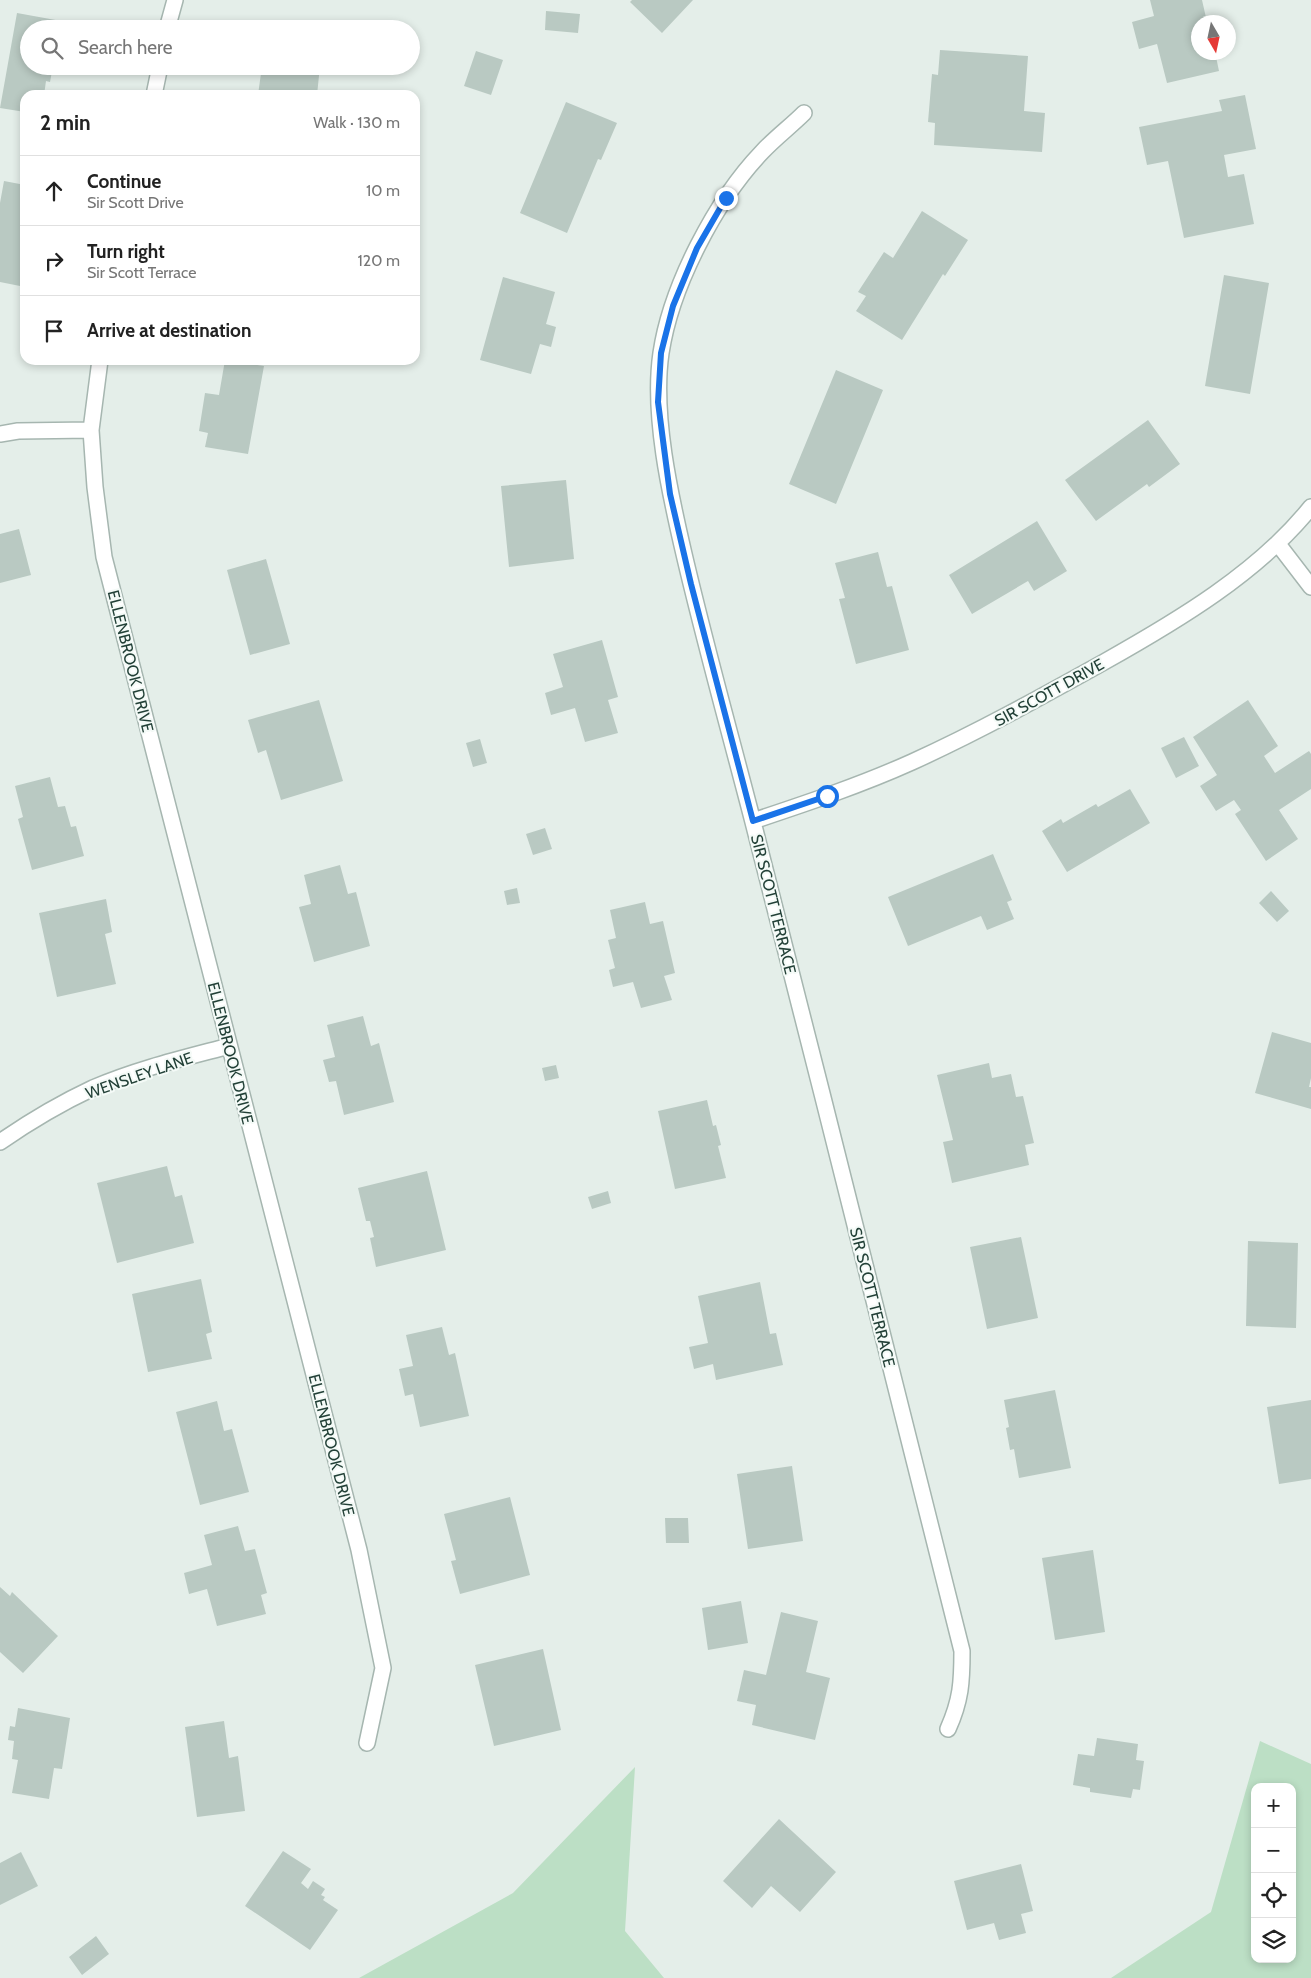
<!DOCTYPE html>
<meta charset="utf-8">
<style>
body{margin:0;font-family:Cabin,sans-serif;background:#f6f6f6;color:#222}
.controls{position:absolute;right:15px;bottom:15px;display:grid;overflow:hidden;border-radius:10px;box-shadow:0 2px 8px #0003}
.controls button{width:45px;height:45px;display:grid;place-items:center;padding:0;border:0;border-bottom:1px solid #e0e0e0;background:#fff;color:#222;font:25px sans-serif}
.compass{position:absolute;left:1191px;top:15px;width:45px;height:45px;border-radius:50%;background:#fff;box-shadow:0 2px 8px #0003;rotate:171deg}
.stop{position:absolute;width:15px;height:15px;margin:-11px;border:4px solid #1a73e8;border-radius:50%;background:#fff}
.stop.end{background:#1a73e8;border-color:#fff;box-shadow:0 1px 5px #0008}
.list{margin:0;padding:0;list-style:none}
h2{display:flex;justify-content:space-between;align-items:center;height:65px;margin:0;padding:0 20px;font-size:21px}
h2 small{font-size:16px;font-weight:400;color:#767676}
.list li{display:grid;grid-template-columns:32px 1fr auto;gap:15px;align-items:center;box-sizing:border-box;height:70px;padding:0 20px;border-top:1px solid #e0e0e0}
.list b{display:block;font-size:19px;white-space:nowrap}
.list p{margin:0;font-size:16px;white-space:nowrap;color:#767676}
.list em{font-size:16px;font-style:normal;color:#767676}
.icon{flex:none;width:28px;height:28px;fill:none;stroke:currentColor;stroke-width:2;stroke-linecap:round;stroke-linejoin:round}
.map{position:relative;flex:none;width:1311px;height:1978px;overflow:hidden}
.search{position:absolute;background:#fff;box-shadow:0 2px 8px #0003;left:20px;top:20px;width:400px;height:55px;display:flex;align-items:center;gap:12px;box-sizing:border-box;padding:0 18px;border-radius:28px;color:#767676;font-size:19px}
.panel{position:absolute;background:#fff;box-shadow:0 2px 8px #0003;left:20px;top:90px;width:400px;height:275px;border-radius:15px}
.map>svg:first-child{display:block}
</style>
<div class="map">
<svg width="1311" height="1978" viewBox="0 0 1311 1978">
<rect width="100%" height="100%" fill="#e4eee9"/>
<path fill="#bcdfc5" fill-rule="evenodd" d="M 1260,1741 L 1311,1764 L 1311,1978 L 1111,1978 L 1211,1912 ZM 1255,1787 L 1292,1787 L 1292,1959 L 1255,1959 Z
M 635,1767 L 625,1931 L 664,1978 L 359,1978 L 513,1893 Z"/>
<path fill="#b9c9c2" d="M 632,0 L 693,0 L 662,33 L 630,2 Z
M 1150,0 L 1202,0 L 1207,22 L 1198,22 L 1198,52 L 1215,52 L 1219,71 L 1167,83 L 1157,44 L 1139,49 L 1132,22 L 1154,16 Z
M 546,11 L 580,14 L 578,33 L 545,30 Z
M 17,13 L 61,21 L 60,29 L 29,29 L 29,66 L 53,66 L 50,82 L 46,81 L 44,95 L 25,95 L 25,112 L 0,108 Z
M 940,50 L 1028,56 L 1024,111 L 1045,113 L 1042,152 L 934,145 L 935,123 L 928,122 L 932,74 L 938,75 Z
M 476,51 L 503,60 L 491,95 L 464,86 Z
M 262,66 L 320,66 L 317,95 L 258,95 Z
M 1245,95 L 1256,149 L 1224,155 L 1228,177 L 1244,174 L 1254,224 L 1184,238 L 1168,161 L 1147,165 L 1139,127 L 1222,111 L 1219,100 Z
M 566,102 L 617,123 L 601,160 L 598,159 L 567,233 L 520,213 Z
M 4,181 L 25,185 L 25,287 L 0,282 L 0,203 Z
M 922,211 L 968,240 L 945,276 L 943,274 L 902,340 L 856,311 L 866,296 L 858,292 L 884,252 L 893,258 Z
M 1224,275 L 1269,283 L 1250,394 L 1205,386 Z
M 503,277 L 555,292 L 546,324 L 556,327 L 551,347 L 540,344 L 531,374 L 480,360 Z
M 225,360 L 264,366 L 248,454 L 205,447 L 208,433 L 199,431 L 205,393 L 219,395 Z
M 836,370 L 883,390 L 836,504 L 789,484 Z
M 1148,420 L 1180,464 L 1149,487 L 1147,484 L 1096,521 L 1065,480 Z
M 566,480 L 574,559 L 509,567 L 501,486 Z
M 1037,521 L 1067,571 L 1034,591 L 1028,581 L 972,614 L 949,575 Z
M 19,529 L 31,575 L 0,583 L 0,534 Z
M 878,552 L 887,587 L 892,586 L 909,650 L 856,664 L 839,599 L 845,598 L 835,563 Z
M 266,559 L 290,644 L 250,655 L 227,570 Z
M 602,640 L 618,697 L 608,700 L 618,733 L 585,742 L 575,708 L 551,715 L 545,693 L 563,687 L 553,654 Z
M 319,700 L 343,781 L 281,800 L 266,750 L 258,753 L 248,720 Z
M 1248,700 L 1278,746 L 1264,756 L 1275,773 L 1309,751 L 1311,754 L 1311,789 L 1279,810 L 1298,839 L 1266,861 L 1235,814 L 1241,810 L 1234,800 L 1216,811 L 1200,786 L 1217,775 L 1193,737 Z
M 1184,737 L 1199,766 L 1176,778 L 1161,748 Z
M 480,739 L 487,763 L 473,767 L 466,743 Z
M 50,777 L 58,807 L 65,806 L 71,827 L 76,826 L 84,856 L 32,870 L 18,819 L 23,817 L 15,786 Z
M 1130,789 L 1150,823 L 1067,872 L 1042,831 L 1061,819 L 1063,823 L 1096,804 L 1098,807 Z
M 545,828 L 552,849 L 533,855 L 526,834 Z
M 993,854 L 1012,900 L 1007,902 L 1014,919 L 987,930 L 981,916 L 908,946 L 888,897 Z
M 340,865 L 348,894 L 356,892 L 370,946 L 314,962 L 299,907 L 311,904 L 304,875 Z
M 517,888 L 520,903 L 507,905 L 504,891 Z
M 1271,891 L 1289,911 L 1277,922 L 1259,903 Z
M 106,899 L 112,932 L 105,934 L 116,984 L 57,997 L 39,913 Z
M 645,902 L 650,924 L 663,921 L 675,973 L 664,976 L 672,1000 L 641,1008 L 633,982 L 613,987 L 609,970 L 615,968 L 608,940 L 616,938 L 610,910 Z
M 363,1016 L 371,1046 L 379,1043 L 394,1102 L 344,1115 L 336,1081 L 329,1082 L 323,1060 L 335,1057 L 327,1025 Z
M 1272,1032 L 1311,1043 L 1311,1078 L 1309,1087 L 1311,1087 L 1311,1109 L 1255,1093 Z
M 989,1063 L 992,1078 L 1011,1074 L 1016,1097 L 1023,1096 L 1034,1143 L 1025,1145 L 1029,1165 L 952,1183 L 943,1142 L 953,1140 L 937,1075 Z
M 556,1065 L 559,1078 L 545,1081 L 542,1068 Z
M 707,1100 L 713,1126 L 716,1125 L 721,1145 L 718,1146 L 726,1178 L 675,1189 L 658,1111 Z
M 167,1166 L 175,1197 L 182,1195 L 194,1243 L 117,1263 L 97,1183 Z
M 427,1171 L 446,1250 L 376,1267 L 370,1238 L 374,1237 L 370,1221 L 366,1221 L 358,1188 Z
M 608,1191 L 611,1203 L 592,1209 L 588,1197 Z
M 1021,1237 L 1038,1318 L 987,1329 L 970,1247 Z
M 1248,1241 L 1298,1243 L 1296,1328 L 1246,1326 Z
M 201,1279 L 212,1332 L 206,1334 L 212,1359 L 148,1372 L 132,1294 Z
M 760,1282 L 770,1334 L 776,1333 L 783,1365 L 716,1380 L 713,1364 L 694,1369 L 689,1347 L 708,1343 L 698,1296 Z
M 442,1327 L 449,1355 L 455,1353 L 469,1416 L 420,1427 L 413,1394 L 405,1396 L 399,1369 L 413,1366 L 406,1335 Z
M 1055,1390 L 1071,1468 L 1019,1478 L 1014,1449 L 1010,1450 L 1006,1428 L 1009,1427 L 1004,1400 Z
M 1311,1400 L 1311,1479 L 1279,1484 L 1267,1407 Z
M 217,1401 L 224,1431 L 232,1429 L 249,1492 L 200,1505 L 176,1412 Z
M 792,1466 L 803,1541 L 748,1549 L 737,1474 Z
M 510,1497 L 530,1575 L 460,1594 L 451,1561 L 456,1560 L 444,1514 Z
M 665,1518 L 688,1518 L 689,1543 L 666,1543 Z
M 238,1526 L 245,1551 L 255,1549 L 267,1593 L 261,1595 L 266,1614 L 217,1626 L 207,1589 L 189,1594 L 184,1573 L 212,1565 L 204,1535 Z
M 1093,1550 L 1105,1632 L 1055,1640 L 1042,1558 Z
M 0,1587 L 10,1596 L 12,1592 L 58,1636 L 23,1673 L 0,1652 Z
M 741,1601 L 748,1643 L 708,1650 L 702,1608 Z
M 781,1612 L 818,1621 L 806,1672 L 830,1678 L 815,1740 L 752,1725 L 756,1705 L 737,1701 L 744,1670 L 766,1675 Z
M 543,1649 L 561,1730 L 494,1746 L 475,1665 Z
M 18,1708 L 70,1718 L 62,1769 L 54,1768 L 49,1799 L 12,1793 L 18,1760 L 12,1759 L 14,1741 L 8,1740 L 10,1726 L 15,1727 Z
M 224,1721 L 229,1758 L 238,1756 L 245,1811 L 197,1817 L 185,1727 Z
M 1097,1738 L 1138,1744 L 1136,1760 L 1144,1761 L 1140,1790 L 1133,1789 L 1131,1798 L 1090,1792 L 1090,1788 L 1073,1785 L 1078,1754 L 1094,1756 Z
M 779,1819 L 836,1872 L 800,1912 L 771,1886 L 752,1908 L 723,1881 Z
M 283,1851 L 311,1869 L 301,1883 L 308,1889 L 313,1881 L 325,1889 L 321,1895 L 325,1897 L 323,1900 L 338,1910 L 310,1950 L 245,1906 Z
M 21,1852 L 38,1886 L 0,1905 L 0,1863 Z
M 1021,1864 L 1033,1911 L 1021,1914 L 1026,1933 L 999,1940 L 994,1923 L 967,1930 L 954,1881 Z
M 96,1936 L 109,1954 L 82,1975 L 69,1957 Z"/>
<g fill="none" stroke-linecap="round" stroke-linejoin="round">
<defs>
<path id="street" d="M 167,29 L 175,0
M 154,95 L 160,66
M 804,113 C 791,126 775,138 762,152 C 716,200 671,286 661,353 C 652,414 670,494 684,554 C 705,644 730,733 753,822 C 824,1098 892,1375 962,1651 C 962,1682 961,1700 948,1729
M 100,360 L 91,430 L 95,487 L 104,557 L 359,1550 L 383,1668 L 367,1743
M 0,434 L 18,431 L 91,430
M 1278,544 L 1311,587
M 753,821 C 807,803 861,785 912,762 C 978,732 1041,697 1104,662 C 1177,621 1258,573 1311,507
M 0,1142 C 29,1122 61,1103 93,1088 C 137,1069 184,1058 229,1046"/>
</defs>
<use href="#street" stroke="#a6b6b0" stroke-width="18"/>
<use href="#street" stroke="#fff" stroke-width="15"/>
</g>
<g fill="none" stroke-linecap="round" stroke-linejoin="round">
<path stroke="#1a73e8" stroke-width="6" d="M 726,198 L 697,248 L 673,306 L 661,353 L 658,402 L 670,494 L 691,584 L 753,821 L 827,796"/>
</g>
<g text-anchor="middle" stroke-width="4" stroke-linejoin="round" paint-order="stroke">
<g font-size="16" fill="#224037" stroke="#f4faf7">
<text transform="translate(131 661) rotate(76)" y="6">ELLENBROOK DRIVE</text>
<text transform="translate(1049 692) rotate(-29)" y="6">SIR SCOTT DRIVE</text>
<text transform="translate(774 904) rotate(76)" y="6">SIR SCOTT TERRACE</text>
<text transform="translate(231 1053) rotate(76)" y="6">ELLENBROOK DRIVE</text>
<text transform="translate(139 1075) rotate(-19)" y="6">WENSLEY LANE</text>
<text transform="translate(873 1297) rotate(76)" y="6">SIR SCOTT TERRACE</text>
<text transform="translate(332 1445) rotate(76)" y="6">ELLENBROOK DRIVE</text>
</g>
</g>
</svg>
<div class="controls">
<button>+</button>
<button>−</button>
<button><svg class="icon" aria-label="locate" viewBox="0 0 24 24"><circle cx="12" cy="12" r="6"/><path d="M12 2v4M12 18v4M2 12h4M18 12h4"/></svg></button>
<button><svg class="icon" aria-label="layers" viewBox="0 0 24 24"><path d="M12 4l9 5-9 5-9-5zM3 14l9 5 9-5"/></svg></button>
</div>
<svg class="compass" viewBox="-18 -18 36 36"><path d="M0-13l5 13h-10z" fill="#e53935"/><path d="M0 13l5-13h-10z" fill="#767676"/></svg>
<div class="stop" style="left:827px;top:796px"></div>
<div class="stop end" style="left:726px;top:198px"></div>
<div class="search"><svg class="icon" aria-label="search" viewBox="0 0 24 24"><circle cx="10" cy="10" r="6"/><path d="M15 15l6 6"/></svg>Search here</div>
<section class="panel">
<h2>2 min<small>Walk · 130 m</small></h2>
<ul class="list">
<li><svg class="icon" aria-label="ahead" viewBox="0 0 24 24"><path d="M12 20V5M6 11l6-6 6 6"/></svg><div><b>Continue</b><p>Sir Scott Drive</p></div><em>10 m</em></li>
<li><svg class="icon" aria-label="right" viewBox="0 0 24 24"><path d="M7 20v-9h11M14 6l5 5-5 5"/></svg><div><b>Turn right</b><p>Sir Scott Terrace</p></div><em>120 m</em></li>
<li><svg class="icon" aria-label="arrive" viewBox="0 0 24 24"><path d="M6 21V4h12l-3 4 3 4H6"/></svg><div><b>Arrive at destination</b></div></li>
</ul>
</section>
</div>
